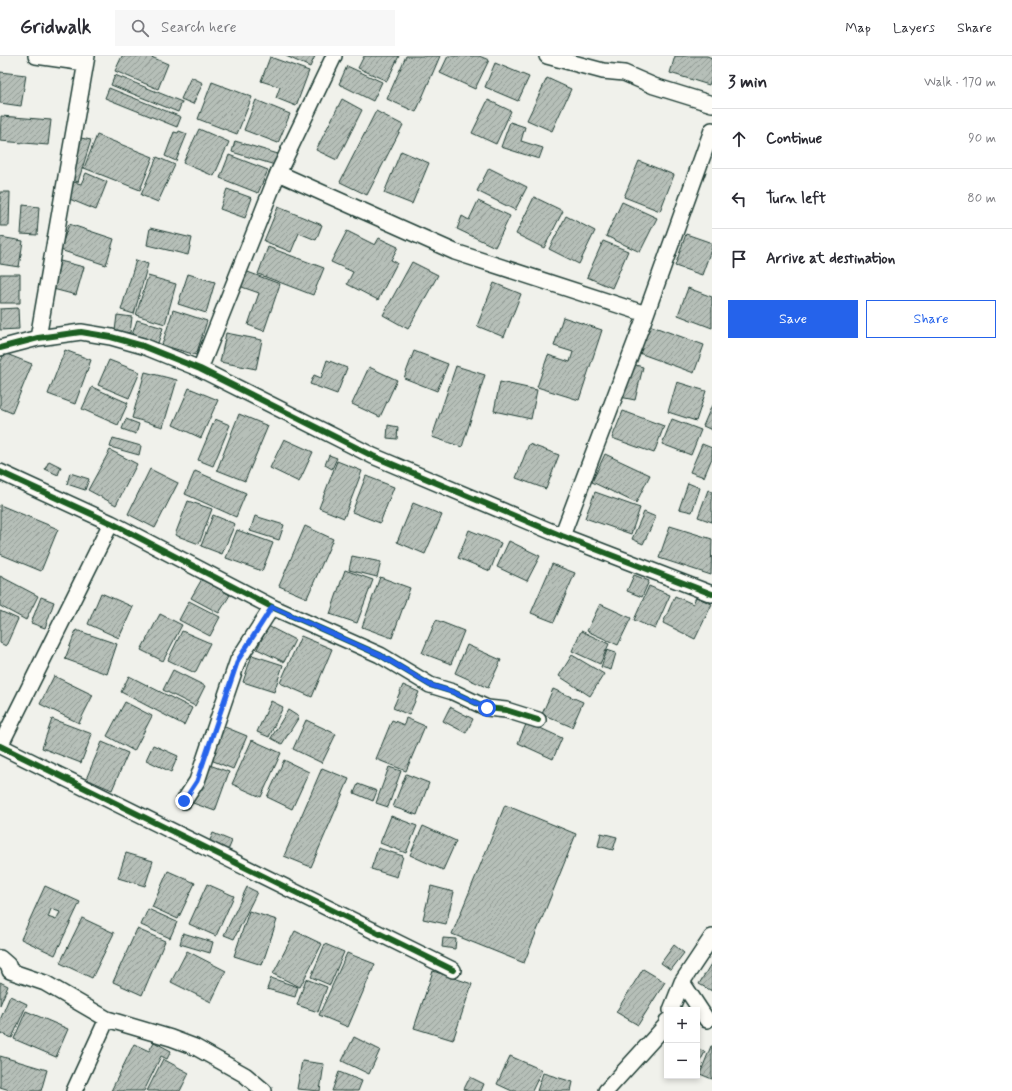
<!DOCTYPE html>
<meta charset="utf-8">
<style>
body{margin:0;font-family:Mynerve,sans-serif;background:#f7f7f7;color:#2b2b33}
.controls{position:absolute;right:12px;bottom:12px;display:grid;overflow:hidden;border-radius:0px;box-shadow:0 2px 6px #0003}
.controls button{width:36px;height:36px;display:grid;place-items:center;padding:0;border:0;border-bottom:1px solid #e1e1e2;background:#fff;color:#2b2b33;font:20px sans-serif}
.stop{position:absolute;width:12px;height:12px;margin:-9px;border:3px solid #2563eb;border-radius:50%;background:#fff}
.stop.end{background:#2563eb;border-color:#fff;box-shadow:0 1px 4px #0008}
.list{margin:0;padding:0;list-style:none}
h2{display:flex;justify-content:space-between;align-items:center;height:52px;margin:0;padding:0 16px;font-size:17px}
h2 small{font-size:13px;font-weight:400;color:#7c7c81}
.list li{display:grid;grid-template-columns:26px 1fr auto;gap:12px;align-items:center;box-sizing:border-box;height:60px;padding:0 16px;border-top:1px solid #e1e1e2}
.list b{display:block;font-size:15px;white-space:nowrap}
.list em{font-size:13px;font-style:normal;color:#7c7c81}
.actions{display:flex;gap:8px;padding:12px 16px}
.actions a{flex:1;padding:9px 0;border:1px solid #2563eb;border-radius:0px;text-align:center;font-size:14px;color:#2563eb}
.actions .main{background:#2563eb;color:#fff}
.icon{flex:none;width:22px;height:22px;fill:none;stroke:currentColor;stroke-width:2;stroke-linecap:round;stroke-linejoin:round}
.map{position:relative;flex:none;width:712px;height:1035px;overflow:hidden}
header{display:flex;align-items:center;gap:24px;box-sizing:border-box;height:56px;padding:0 20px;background:#fff;border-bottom:1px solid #e1e1e2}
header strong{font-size:19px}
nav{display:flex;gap:22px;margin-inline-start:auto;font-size:14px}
.search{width:280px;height:36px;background:#f7f7f7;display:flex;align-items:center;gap:10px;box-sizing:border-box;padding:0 14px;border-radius:0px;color:#7c7c81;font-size:15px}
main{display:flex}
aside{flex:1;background:#fff}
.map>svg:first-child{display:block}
</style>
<header>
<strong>Gridwalk</strong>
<div class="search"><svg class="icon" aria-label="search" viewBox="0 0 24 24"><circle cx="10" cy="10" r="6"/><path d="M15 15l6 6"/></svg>Search here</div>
<nav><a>Map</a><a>Layers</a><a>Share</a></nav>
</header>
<main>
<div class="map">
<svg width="712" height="1035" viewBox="0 0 712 1035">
<defs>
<pattern id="building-hatch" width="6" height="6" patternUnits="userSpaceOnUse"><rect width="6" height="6" fill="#b6bfb8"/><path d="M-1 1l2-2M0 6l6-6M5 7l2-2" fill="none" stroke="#939c96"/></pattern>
</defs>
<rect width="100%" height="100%" fill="#f0f1eb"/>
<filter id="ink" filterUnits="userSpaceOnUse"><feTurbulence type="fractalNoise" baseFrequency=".025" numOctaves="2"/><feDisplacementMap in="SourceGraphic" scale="8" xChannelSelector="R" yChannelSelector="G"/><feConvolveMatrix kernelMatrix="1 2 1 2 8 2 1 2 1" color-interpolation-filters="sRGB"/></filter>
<g filter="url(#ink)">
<path fill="url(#building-hatch)" stroke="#1f3d34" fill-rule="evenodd" d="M 122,0 L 149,0 L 168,8 L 158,33 L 115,15 Z
M 286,0 L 315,0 L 310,11 Z
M 364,0 L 399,0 L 387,25 L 358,12 Z
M 406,0 L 440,0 L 416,56 L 387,43 Z
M 448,0 L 479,0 L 489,4 L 475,33 L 440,17 Z
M 675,0 L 707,0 L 712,2 L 712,20 L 709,29 L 670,17 Z
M 270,1 L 309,15 L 296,50 L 276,42 L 280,31 L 261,25 Z
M 495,7 L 529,21 L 518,45 L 485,31 Z
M 347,10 L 382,26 L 373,45 L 339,28 Z
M 0,16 L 26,19 L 21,50 L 0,47 Z
M 115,19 L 182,46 L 178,56 L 111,29 Z
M 191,21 L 203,27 L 193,48 L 181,43 Z
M 547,22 L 571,33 L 552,75 L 527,64 Z
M 212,26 L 252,41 L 237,78 L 198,63 Z
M 109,32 L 181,61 L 177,71 L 105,42 Z
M 342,43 L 362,54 L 337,104 L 316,94 Z
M 256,44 L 290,58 L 278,87 L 244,74 Z
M 488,44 L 511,55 L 496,88 L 472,77 Z
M 376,55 L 403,69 L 367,139 L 340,126 Z
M 1,60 L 51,64 L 48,89 L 0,85 Z
M 510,66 L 525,71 L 521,85 L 543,92 L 539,103 L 501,91 Z
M 199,73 L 229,86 L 214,120 L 183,107 Z
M 179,75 L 187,78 L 176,105 L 165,100 L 174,76 L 178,77 Z
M 97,79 L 153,101 L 140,134 L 84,112 Z
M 81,82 L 91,84 L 78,126 L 68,122 Z
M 235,85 L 278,98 L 275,109 L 232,96 Z
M 401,95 L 429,107 L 412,148 L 384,137 Z
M 229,99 L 268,114 L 258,137 L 220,122 Z
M 157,101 L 175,109 L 158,146 L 141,139 Z
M 639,105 L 674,119 L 660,155 L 624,141 Z
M 489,112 L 527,131 L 515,154 L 477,135 Z
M 86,117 L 107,126 L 96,154 L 67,142 L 74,126 L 81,128 Z
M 227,133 L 252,142 L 245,162 L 220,153 Z
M 0,136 L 10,136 L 9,170 L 0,170 Z
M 534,141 L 563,155 L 544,192 L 516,178 Z
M 478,145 L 510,160 L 495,191 L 457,173 L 462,160 L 469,164 Z
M 622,146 L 657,162 L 640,196 L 606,180 Z
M 23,149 L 39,151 L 37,179 L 21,178 Z
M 278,151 L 322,169 L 316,184 L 299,177 L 291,196 L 264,185 Z
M 566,160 L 595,175 L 579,208 L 549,193 Z
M 69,168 L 114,183 L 106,209 L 60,194 Z
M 150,172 L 192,182 L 188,199 L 147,189 Z
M 347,175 L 375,189 L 379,182 L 398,191 L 391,204 L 397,207 L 378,244 L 347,228 L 353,216 L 331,206 Z
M 686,178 L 712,187 L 712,191 L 702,219 L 675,210 Z
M 0,181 L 23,185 L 19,211 L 0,208 Z
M 603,185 L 628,195 L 612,232 L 587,221 Z
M 268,191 L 324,212 L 313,239 L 258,218 Z
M 136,204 L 148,208 L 134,258 L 121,254 Z
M 60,205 L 84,211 L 76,239 L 53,233 Z
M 412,206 L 438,219 L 408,273 L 383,259 Z
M 245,215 L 280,228 L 264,275 L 248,269 L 259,237 L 239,230 Z
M 0,218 L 20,218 L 20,247 L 0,247 Z
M 188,218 L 215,226 L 206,257 L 178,248 Z
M 148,220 L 176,228 L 165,268 L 136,259 Z
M 494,227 L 521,238 L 504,281 L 477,270 Z
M 688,232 L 712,241 L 712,272 L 678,259 Z
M 18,252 L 19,273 L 0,274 L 0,253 Z
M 173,254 L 207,265 L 196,299 L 162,289 Z
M 117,259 L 132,261 L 130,277 L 115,275 Z
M 563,261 L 602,274 L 579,344 L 537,331 L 548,299 L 570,306 L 573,296 L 554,290 Z
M 137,264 L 163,272 L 158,287 L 132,279 Z
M 649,269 L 704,289 L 694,317 L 639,297 Z
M 226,277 L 262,284 L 256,313 L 220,306 Z
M 65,294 L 91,304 L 75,348 L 48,338 Z
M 414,295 L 448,308 L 437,335 L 404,322 Z
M 4,297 L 32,308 L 12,357 L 0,352 L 0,308 Z
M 109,304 L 140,316 L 129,342 L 98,329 Z
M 327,304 L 347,312 L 337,338 L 310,328 L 314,319 L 321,322 Z
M 628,307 L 643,311 L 635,344 L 620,341 Z
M 456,310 L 485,319 L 462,391 L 432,381 Z
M 369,311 L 397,324 L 380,361 L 352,348 Z
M 145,316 L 177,324 L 163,371 L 132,362 Z
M 500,326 L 537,334 L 531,363 L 494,355 Z
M 677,326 L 706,335 L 696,365 L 668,356 Z
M 92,331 L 128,347 L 118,369 L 82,353 Z
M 189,332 L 218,344 L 201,382 L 173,369 Z
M 712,349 L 712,374 L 703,370 Z
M 623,355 L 664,370 L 654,397 L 612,382 Z
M 239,358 L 268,370 L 245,425 L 217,414 Z
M 126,363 L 139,368 L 136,378 L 122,373 Z
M 215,363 L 230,369 L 213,410 L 198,404 Z
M 672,363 L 701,374 L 691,399 L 662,388 Z
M 388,369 L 398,371 L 397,383 L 387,382 Z
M 113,382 L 141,390 L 139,399 L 110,391 Z
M 284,383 L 313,396 L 299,426 L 270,412 Z
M 529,388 L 559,399 L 546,433 L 516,422 Z
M 702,388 L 712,392 L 712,402 L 704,421 L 690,416 Z
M 110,394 L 137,408 L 116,449 L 88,434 Z
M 605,398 L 650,419 L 636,447 L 592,426 Z
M 329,399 L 337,402 L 332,413 L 325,409 Z
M 49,405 L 61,411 L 58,419 L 45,413 Z
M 337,405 L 362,415 L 344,462 L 319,452 Z
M 150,413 L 178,427 L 155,472 L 128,458 Z
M 195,415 L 246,437 L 236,461 L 185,438 Z
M 70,417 L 89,423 L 85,434 L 67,428 Z
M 366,420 L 394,431 L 380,467 L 352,456 Z
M 688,427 L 700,432 L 692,456 L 679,453 Z
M 708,434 L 712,436 L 712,466 L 698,461 Z
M 595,436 L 640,452 L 631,478 L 585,462 Z
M 188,445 L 212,453 L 199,488 L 175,479 Z
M 413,447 L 442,459 L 425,498 L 397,486 Z
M 0,449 L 58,473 L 41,515 L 0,498 Z
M 644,456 L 656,461 L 643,488 L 632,483 Z
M 213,459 L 235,468 L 222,498 L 201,490 Z
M 255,460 L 284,469 L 279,484 L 250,475 Z
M 305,470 L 333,483 L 307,542 L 279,530 Z
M 670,470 L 712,483 L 711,519 L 659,502 Z
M 237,474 L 273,487 L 262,515 L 226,502 Z
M 469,474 L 501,487 L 490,515 L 458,502 Z
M 509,485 L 540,500 L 527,525 L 497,511 Z
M 352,500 L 381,506 L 377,521 L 349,514 Z
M 552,508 L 575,517 L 554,566 L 531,557 Z
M 345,514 L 373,524 L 357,567 L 330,558 Z
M 634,519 L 649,525 L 642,541 L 627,535 Z
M 0,520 L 38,540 L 26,564 L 0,550 Z
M 380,521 L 410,532 L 392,582 L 362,571 Z
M 202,523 L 230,539 L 219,557 L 191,542 Z
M 649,530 L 670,539 L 655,573 L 634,564 Z
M 101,537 L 133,551 L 119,582 L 88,568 Z
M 675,540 L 693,548 L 696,541 L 712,548 L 695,583 L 663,567 Z
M 41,541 L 54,546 L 45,572 L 31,567 Z
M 189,545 L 220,561 L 210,580 L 179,564 Z
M 600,548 L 631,562 L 618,589 L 587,575 Z
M 0,555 L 18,563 L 6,590 L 0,587 Z
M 160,558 L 182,569 L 163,605 L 141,594 Z
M 436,564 L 464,575 L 451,608 L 422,597 Z
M 268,570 L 295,584 L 284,606 L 257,593 Z
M 76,574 L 117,588 L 107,618 L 65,603 Z
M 182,575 L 210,587 L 195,617 L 168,604 Z
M 581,575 L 609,588 L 600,608 L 572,595 Z
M 301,580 L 332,593 L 312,641 L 280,627 Z
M 467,589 L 501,604 L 488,632 L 455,617 Z
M 607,594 L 616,597 L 611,614 L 601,611 Z
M 252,599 L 283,609 L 274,636 L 243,626 Z
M 572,599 L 604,618 L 590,640 L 559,620 Z
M 173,614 L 205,630 L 195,650 L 163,634 Z
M 54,620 L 93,639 L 79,667 L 40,648 Z
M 129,620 L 192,652 L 184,669 L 121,636 Z
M 403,629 L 419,636 L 409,659 L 393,652 Z
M 553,633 L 583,646 L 572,671 L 542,658 Z
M 271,645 L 283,651 L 269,681 L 257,676 Z
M 125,646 L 152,660 L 134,695 L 107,680 Z
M 450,651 L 473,663 L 466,677 L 443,665 Z
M 288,654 L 299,661 L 282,688 L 271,682 Z
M 406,662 L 425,670 L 406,715 L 376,703 L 392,664 L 404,669 Z
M 52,663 L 92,678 L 81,707 L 42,692 Z
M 306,664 L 336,678 L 322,707 L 293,693 Z
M 527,666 L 562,682 L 553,703 L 518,687 Z
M 220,669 L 247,680 L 233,713 L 206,702 Z
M 252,684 L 281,697 L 261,741 L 232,728 Z
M 102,686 L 128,697 L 112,734 L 86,723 Z
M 153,689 L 178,700 L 171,716 L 146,704 Z
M 284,704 L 309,716 L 292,753 L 267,741 Z
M 204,707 L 229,716 L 215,755 L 190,746 Z
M 389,711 L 401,715 L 388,751 L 376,747 Z
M 322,712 L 349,723 L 311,811 L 284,800 Z
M 406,718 L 429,727 L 417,759 L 393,751 Z
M 358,728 L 377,735 L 373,745 L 354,737 Z
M 505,749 L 576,778 L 524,907 L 452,878 Z
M 391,760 L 417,770 L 406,797 L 380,787 Z
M 423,770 L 456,785 L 443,814 L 410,799 Z
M 213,777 L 232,785 L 227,797 L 208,789 Z
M 601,777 L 617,781 L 613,794 L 598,790 Z
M 378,792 L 403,800 L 397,821 L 371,813 Z
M 126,797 L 153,805 L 145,830 L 118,822 Z
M 168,815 L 195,827 L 178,863 L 152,851 Z
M 207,828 L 234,840 L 216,880 L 189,868 Z
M 45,830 L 80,846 L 55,899 L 21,883 ZM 51,853 L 60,856 L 56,864 L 48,861 Z
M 431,830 L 454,836 L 446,868 L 423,863 Z
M 247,831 L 257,836 L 234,883 L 224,879 Z
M 148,853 L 177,866 L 170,882 L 141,869 Z
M 249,855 L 277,864 L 262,909 L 234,900 Z
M 82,862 L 114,877 L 92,922 L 60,907 Z
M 137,873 L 165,885 L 142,939 L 113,926 Z
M 295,875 L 322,888 L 300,931 L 273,918 Z
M 183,877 L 213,886 L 210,897 L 180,888 Z
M 443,882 L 456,883 L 455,893 L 442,891 Z
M 325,888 L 344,896 L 330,929 L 311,921 Z
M 674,889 L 684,897 L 671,914 L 661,907 Z
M 187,895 L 226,915 L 211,946 L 171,926 Z
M 347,897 L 375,908 L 348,971 L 319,959 Z
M 712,906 L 712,935 L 699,928 Z
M 643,913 L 665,926 L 638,969 L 616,956 Z
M 433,915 L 472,928 L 453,984 L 414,972 Z
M 271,922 L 298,931 L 295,941 L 267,933 Z
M 306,923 L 327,931 L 318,956 L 297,949 Z
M 0,926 L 8,930 L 0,949 Z
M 10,940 L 27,948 L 12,982 L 0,977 L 0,964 Z
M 26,955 L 68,973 L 56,1001 L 14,983 Z
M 354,981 L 380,994 L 369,1018 L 342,1005 Z
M 154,986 L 171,995 L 167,1003 L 161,1000 L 144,1035 L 111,1035 L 134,988 L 149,995 Z
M 711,990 L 712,990 L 712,1023 L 700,1018 Z
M 697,992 L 705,996 L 697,1011 Z
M 0,1000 L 47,1014 L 41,1035 L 13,1035 L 0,1031 Z
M 510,1000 L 542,1014 L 532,1035 L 512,1035 L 497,1028 Z
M 163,1003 L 189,1017 L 180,1035 L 147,1035 Z
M 302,1005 L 324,1008 L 320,1035 L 297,1033 Z
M 339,1016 L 362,1025 L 358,1035 L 332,1035 Z
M 543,1017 L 573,1026 L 571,1035 L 537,1035 Z
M 470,1021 L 484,1028 L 481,1035 L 468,1035 L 464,1033 Z"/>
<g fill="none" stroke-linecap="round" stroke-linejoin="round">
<defs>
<path id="street" d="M 36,0 L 85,7
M 547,0 L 603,15 L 624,17 L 654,30 L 712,48
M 278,117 L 455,196 L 646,258
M 38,282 L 87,0
M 0,292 L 38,282 L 81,276 L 111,281 L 143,290 L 200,313 L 373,400 L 562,480 L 712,538
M 200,313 L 278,117 L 334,0
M 0,416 L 111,467 L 272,551 L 380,599 L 430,629 L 453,636 L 487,652 L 506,654 L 538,664
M 562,480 L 646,258 L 712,74
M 0,690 L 453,914
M 0,690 L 111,467
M 184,745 L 197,725 L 238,604 L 272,551
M 0,902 L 8,909 L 10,915 L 45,927 L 107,963 L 171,982 L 195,991 L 245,1019 L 264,1035
M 682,926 L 707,964
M 671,954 L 682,926 L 712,881
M 74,1035 L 107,963
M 606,1035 L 666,969 L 667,965"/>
</defs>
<use href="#street" stroke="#1f3d34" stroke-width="18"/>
<use href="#street" stroke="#fdfcf7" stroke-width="15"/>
<defs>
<path id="cycleway" d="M 0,292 L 38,282 L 81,276 L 111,281 L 143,290 L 200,313 L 373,400 L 562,480 L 712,538
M 0,416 L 111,467 L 272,551 L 380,599 L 430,629 L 453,636 L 487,652 L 506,654 L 538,664
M 0,690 L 453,914"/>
</defs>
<use href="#cycleway" stroke="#fdfcf7" stroke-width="8"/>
<use href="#cycleway" stroke="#1b5e20" stroke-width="6"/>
</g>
</g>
<g fill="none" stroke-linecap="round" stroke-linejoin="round" filter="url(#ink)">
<path stroke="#2563eb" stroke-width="5" d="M 184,745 L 197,725 L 238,604 L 272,551 L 380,599 L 430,629 L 453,636 L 487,652"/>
</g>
</svg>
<div class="controls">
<button>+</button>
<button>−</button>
</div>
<div class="stop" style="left:487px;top:652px"></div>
<div class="stop end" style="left:184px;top:745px"></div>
</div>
<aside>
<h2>3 min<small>Walk · 170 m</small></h2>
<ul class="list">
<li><svg class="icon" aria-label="ahead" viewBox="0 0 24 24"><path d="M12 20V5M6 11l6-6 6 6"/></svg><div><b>Continue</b></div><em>90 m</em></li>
<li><svg class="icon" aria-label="left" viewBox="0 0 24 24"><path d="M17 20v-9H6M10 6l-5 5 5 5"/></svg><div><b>Turn left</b></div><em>80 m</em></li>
<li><svg class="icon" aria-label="arrive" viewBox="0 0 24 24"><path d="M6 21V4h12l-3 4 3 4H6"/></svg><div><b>Arrive at destination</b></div></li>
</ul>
<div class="actions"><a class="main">Save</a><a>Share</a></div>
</aside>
</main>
